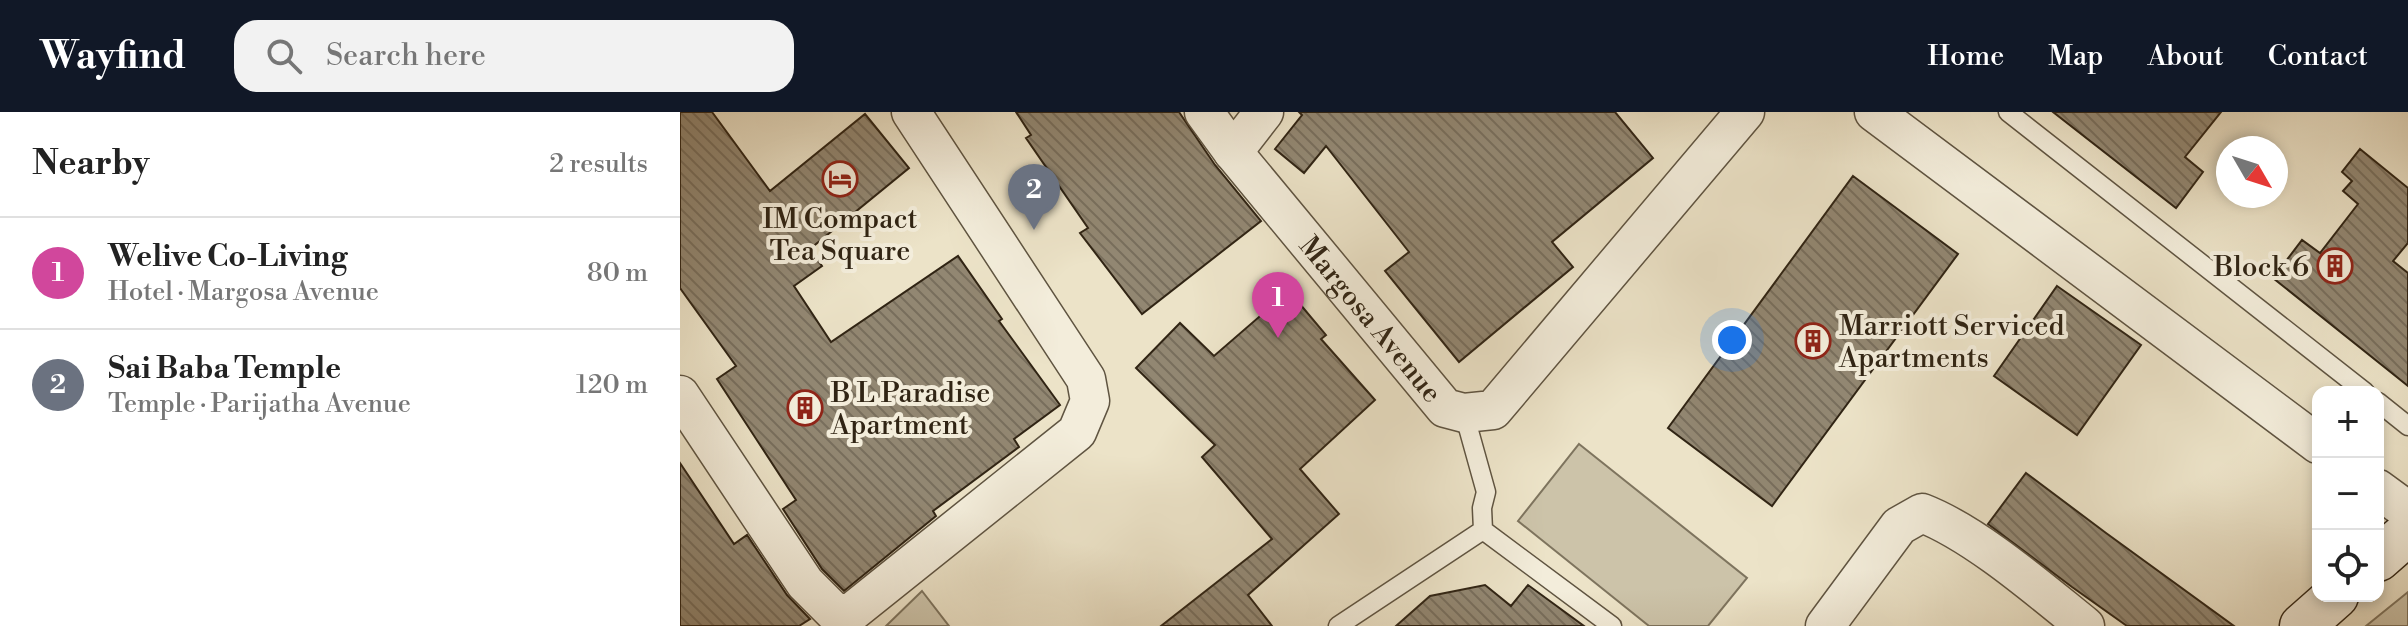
<!DOCTYPE html>
<meta charset="utf-8">
<style>
body{margin:0;font-family:"Libre Bodoni",serif;background:#f2f2f2;color:#222}
.controls{position:absolute;right:24px;bottom:24px;display:grid;overflow:hidden;border-radius:16px;box-shadow:0 4px 12px #0003}
.controls button{width:72px;height:72px;display:grid;place-items:center;padding:0;border:0;border-bottom:2px solid #e0e0e0;background:#fff;color:#222;font:40px sans-serif}
.compass{position:absolute;left:1536px;top:24px;width:72px;height:72px;border-radius:50%;background:#fff;box-shadow:0 4px 12px #0003;rotate:129deg}
.you{position:absolute;left:1052px;top:228px;width:28px;height:28px;margin:-20px;border:6px solid #fff;border-radius:50%;background:#1a73e8;box-shadow:0 0 0 12px #1a73e833}
.badge{display:grid;place-items:center;width:52px;height:52px;border-radius:50%;background:#111827;color:#fff;font-size:26px;font-weight:700}
.pin{position:absolute;translate:-50% -66px;filter:drop-shadow(0 2px 4px #0008)}
.pin::after{content:'';position:absolute;top:42px;width:28px;height:24px;background:inherit;clip-path:polygon(0 0,100% 0,50% 100%)}
.list{margin:0;padding:0;list-style:none}
h2{display:flex;justify-content:space-between;align-items:center;height:104px;margin:0;padding:0 32px;font-size:34px}
h2 small{font-size:26px;font-weight:400;color:#767676}
.list li{display:grid;grid-template-columns:52px 1fr auto;gap:24px;align-items:center;box-sizing:border-box;height:112px;padding:0 32px;border-top:2px solid #e0e0e0}
.list b{display:block;font-size:30px;white-space:nowrap}
.list p{margin:0;font-size:26px;white-space:nowrap;color:#767676}
.list em{font-size:26px;font-style:normal;color:#767676}
.icon{flex:none;width:44px;height:44px;fill:none;stroke:currentColor;stroke-width:2;stroke-linecap:round;stroke-linejoin:round}
.map{position:relative;flex:none;width:1728px;height:514px;overflow:hidden}
header{display:flex;align-items:center;gap:48px;box-sizing:border-box;height:112px;padding:0 40px;background:#111827;color:#fff}
header strong{font-size:38px}
nav{display:flex;gap:44px;margin-inline-start:auto;font-size:28px}
.search{width:560px;height:72px;background:#f2f2f2;display:flex;align-items:center;gap:20px;box-sizing:border-box;padding:0 28px;border-radius:24px;color:#767676;font-size:30px}
main{display:flex}
aside{flex:1;background:#fff}
.map>svg:first-child{display:block}
</style>
<header>
<strong>Wayfind</strong>
<div class="search"><svg class="icon" aria-label="search" viewBox="0 0 24 24"><circle cx="10" cy="10" r="6"/><path d="M15 15l6 6"/></svg>Search here</div>
<nav><a>Home</a><a>Map</a><a>About</a><a>Contact</a></nav>
</header>
<main>
<aside>
<h2>Nearby<small>2 results</small></h2>
<ul class="list">
<li><span class="badge" style="background:#d1479c">1</span><div><b>Welive Co-Living</b><p>Hotel · Margosa Avenue</p></div><em>80 m</em></li>
<li><span class="badge" style="background:#6b7280">2</span><div><b>Sai Baba Temple</b><p>Temple · Parijatha Avenue</p></div><em>120 m</em></li>
</ul>
</aside>
<div class="map">
<svg width="1728" height="514" viewBox="0 0 1728 514">
<defs>
<pattern id="building-back-hatch" width="6" height="6" patternUnits="userSpaceOnUse" patternTransform="scale(2)"><rect width="6" height="6" fill="#928772"/><path d="M-1 5l2 2M0 0l6 6M5-1l2 2" fill="none" stroke="#786e5c"/></pattern>
</defs>
<rect width="100%" height="100%" fill="#ece3c8"/>
<filter id="stains"><feTurbulence type="fractalNoise" baseFrequency=".0025" numOctaves="4"/><feColorMatrix values="0 0 0 0 .2 0 0 0 0 .09 0 0 0 0 .02 0 0 0 .5 -.17"/></filter>
<radialGradient id="worn" r=".72"><stop offset=".6" stop-color="#630" stop-opacity="0"/><stop offset="1" stop-color="#630" stop-opacity=".3"/></radialGradient>
<path fill="#ccc3a9" stroke="#7e745e" stroke-width="2" d="M 899,332 L 1067,466 L 1028,514 L 969,514 L 838,409 Z
M 242,479 L 269,514 L 206,514 Z
M 1728,480 L 1728,514 L 1686,514 Z"/>
<path fill="url(#building-back-hatch)" stroke="#302414" stroke-width="2" d="M 0,0 L 32,0 L 90,79 L 185,2 L 229,56 L 130,137 L 142,154 L 114,174 L 151,230 L 278,144 L 322,207 L 319,209 L 380,293 L 334,327 L 339,335 L 253,399 L 256,404 L 164,479 L 142,457 L 103,397 L 116,388 L 37,267 L 56,254 L 0,176 Z
M 336,0 L 499,0 L 535,53 L 581,109 L 462,202 L 400,121 L 408,116 L 346,26 L 351,23 Z
M 619,0 L 935,0 L 973,46 L 872,130 L 893,155 L 779,250 L 705,159 L 729,140 L 646,34 L 624,61 L 595,37 L 622,3 Z
M 1373,0 L 1541,0 L 1505,45 L 1523,60 L 1496,96 Z
M 1680,37 L 1728,76 L 1728,131 L 1713,149 L 1728,161 L 1728,274 L 1593,166 L 1622,128 L 1640,141 L 1678,92 L 1663,79 L 1672,69 L 1662,60 Z
M 1173,64 L 1278,142 L 1092,394 L 988,316 Z
M 1377,174 L 1461,233 L 1397,323 L 1314,264 Z
M 609,179 L 646,223 L 641,227 L 695,288 L 620,357 L 659,402 L 568,483 L 592,514 L 481,514 L 592,427 L 522,345 L 535,333 L 456,256 L 500,211 L 534,244 Z
M 0,351 L 54,432 L 67,423 L 107,483 L 130,507 L 119,514 L 0,514 Z
M 1346,361 L 1426,421 L 1554,514 L 1447,514 L 1392,475 L 1308,412 Z
M 805,473 L 831,494 L 848,473 L 904,514 L 716,514 L 750,484 Z"/>
<g fill="none" stroke-linecap="round" stroke-linejoin="round">
<defs>
<path id="lane" d="M 1328,0 L 1685,280
M 1698,290 L 1728,314
M 803,418 L 932,514
M 658,514 L 803,418 L 802,396 L 806,380 L 784,301"/>
<g id="street">
<path id="s1" d="M 524,0 L 553,40 L 765,296 L 784,301 L 813,298 L 1065,0"/>
<path d="M 1194,0 L 1638,332"/>
<path d="M 553,40 L 584,0"/>
<path d="M 0,283 L 125,471 L 156,502 L 172,500 L 397,320 L 410,289 L 406,267 L 231,0"/>
<path d="M 1698,377 L 1728,399"/>
<path d="M 1145,514 L 1219,414 L 1242,401 C 1296,422 1360,478 1405,514"/>
</g>
<path id="secondary" d="M 1698,447 L 1728,421
M 1622,514 L 1656,484"/>
</defs>
<use href="#lane" stroke="#5f5441" stroke-width="21"/>
<use href="#street" stroke="#5f5441" stroke-width="41"/>
<use href="#secondary" stroke="#302414" stroke-width="47"/>
<use href="#lane" stroke="#f3eddb" stroke-width="18"/>
<use href="#street" stroke="#f3eddb" stroke-width="38"/>
<use href="#secondary" stroke="#f3eddb" stroke-width="44"/>
</g>
<defs>
<symbol id="hotel-ring" viewBox="-11 -11 22 22"><circle r="9.5" fill="#f3eddb" stroke="#8f2418" stroke-width="1.5"/><path d="M-6-4.5h1.5V1H6V5H4.5V3h-9V5H-6ZM-4 0a1.8 1.8 0 1 1 3.6 0ZM.5 0V-2.5h3Q6-2.5 6 0Z" fill="#8f2418"/></symbol>
<symbol id="building-ring" viewBox="-11 -11 22 22"><circle r="9.5" fill="#f3eddb" stroke="#8f2418" stroke-width="1.5"/><path d="M-4-6H4V6H1V3H-1V6H-4ZM-2.5-4.3h1.7v1.8h-1.7ZM.8-4.3h1.7v1.8H.8ZM-2.5-1h1.7V.8h-1.7ZM.8-1h1.7V.8H.8Z" fill="#8f2418"/></symbol>
</defs>
<g fill-rule="evenodd">
<use href="#hotel-ring" x="140" y="47" width="40" height="40"/>
<use href="#building-ring" x="1635" y="134" width="40" height="40"/>
<use href="#building-ring" x="1113" y="209" width="40" height="40"/>
<use href="#building-ring" x="105" y="276" width="40" height="40"/>
</g>
<g text-anchor="middle" stroke-width="8" stroke-linejoin="round" paint-order="stroke">
<g font-size="28" fill="#302414" stroke="#f3eddb" text-anchor="start">
<text x="160" y="116" text-anchor="middle">IM Compact<tspan x="160" dy="32">Tea Square</tspan></text>
<text x="1629" y="164" text-anchor="end">Block 6</text>
<text x="1159" y="223">Marriott Serviced<tspan x="1159" dy="32">Apartments</tspan></text>
<text x="151" y="290">B L Paradise<tspan x="151" dy="32">Apartment</tspan></text>
</g>
<g font-size="28" fill="#302414" stroke="#f3eddb">
<text dy="10" stroke="none"><textPath href="#s1" startOffset="266">Margosa Avenue</textPath></text>
</g>
</g>
<rect width="100%" height="100%" filter="url(#stains)"/>
<rect width="100%" height="100%" fill="url(#worn)"/>
</svg>
<div class="controls">
<button>+</button>
<button>−</button>
<button><svg class="icon" aria-label="locate" viewBox="0 0 24 24"><circle cx="12" cy="12" r="6"/><path d="M12 2v4M12 18v4M2 12h4M18 12h4"/></svg></button>
</div>
<svg class="compass" viewBox="-18 -18 36 36"><path d="M0-13l5 13h-10z" fill="#e53935"/><path d="M0 13l5-13h-10z" fill="#767676"/></svg>
<div class="you"></div>
<div class="pin badge" style="left:598px;top:226px;background:#d1479c">1</div>
<div class="pin badge" style="left:354px;top:118px;background:#6b7280">2</div>
</div>
</main>
